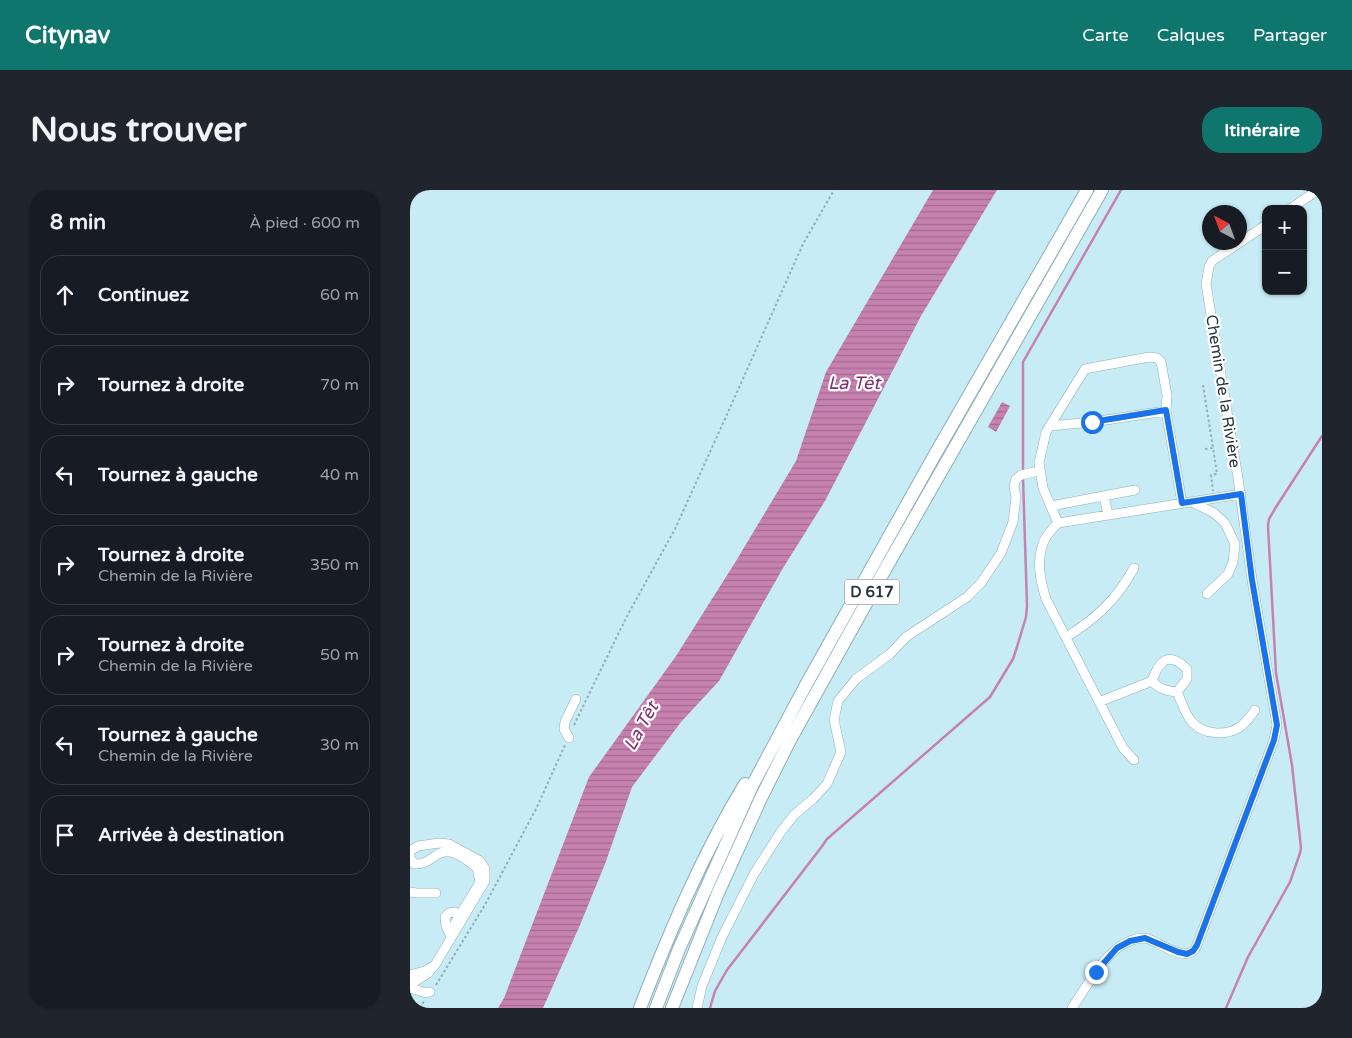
<!DOCTYPE html>
<html lang="fr">
<meta charset="utf-8">
<style>
body{margin:0;font-family:"Varela Round",sans-serif;background:#20242c;color:#f1f3f6}
.controls{position:absolute;right:15px;top:15px;display:grid;overflow:hidden;border-radius:10px;box-shadow:0 1px 4px #0004}
.controls button{width:45px;height:45px;display:grid;place-items:center;padding:0;border:0;border-bottom:1px solid #363941;background:#171b24;color:#f1f3f6;font:25px sans-serif}
.compass{position:absolute;left:792px;top:15px;width:45px;height:45px;border-radius:50%;background:#171b24;box-shadow:0 1px 4px #0004;rotate:319deg}
.stop{position:absolute;width:15px;height:15px;margin:-11px;border:4px solid #1a73e8;border-radius:50%;background:#fff}
.stop.end{background:#1a73e8;border-color:#fff;box-shadow:0 1px 5px #0008}
.list{margin:0;padding:0;list-style:none}
h2{display:flex;justify-content:space-between;align-items:center;height:65px;margin:0;padding:0 20px;font-size:21px}
h2 small{font-size:16px;font-weight:400;color:#9ea1a6}
.list li{display:grid;grid-template-columns:32px 1fr auto;gap:15px;align-items:center;box-sizing:border-box;height:80px;margin:0 10px 10px;padding:0 10px;border:1px solid #363941;border-radius:20px}
.list b{display:block;font-size:19px;white-space:nowrap}
.list p{margin:0;font-size:16px;white-space:nowrap;color:#9ea1a6}
.list em{font-size:16px;font-style:normal;color:#9ea1a6}
.icon{flex:none;width:28px;height:28px;fill:none;stroke:currentColor;stroke-width:2;stroke-linecap:round;stroke-linejoin:round}
.map{position:relative;flex:none;width:912px;height:818px;overflow:hidden;border-radius:20px}
header{display:flex;align-items:center;gap:30px;box-sizing:border-box;height:70px;padding:0 25px;background:#0f766e;color:#fff}
header strong{font-size:24px}
nav{display:flex;gap:28px;margin-inline-start:auto;font-size:18px}
.intro{display:flex;align-items:center;justify-content:space-between;box-sizing:border-box;height:120px;padding:0 30px}
h1{margin:0;font-size:35px}
.button{padding:12px 22px;border-radius:20px;background:#0f766e;color:#fff;font-size:18px;font-weight:700}
main{display:flex;gap:30px;padding:0 30px}
aside{flex:1;background:#171b24;border-radius:20px;box-shadow:0 1px 4px #0004}
.map>svg:first-child{display:block}
</style>
<header>
<strong>Citynav</strong>
<nav><a>Carte</a><a>Calques</a><a>Partager</a></nav>
</header>
<div class="intro"><h1>Nous trouver</h1><a class="button">Itinéraire</a></div>
<main>
<aside>
<h2>8 min<small>À pied · 600 m</small></h2>
<ul class="list">
<li><svg class="icon" aria-label="ahead" viewBox="0 0 24 24"><path d="M12 20V5M6 11l6-6 6 6"/></svg><div><b>Continuez</b></div><em>60 m</em></li>
<li><svg class="icon" aria-label="right" viewBox="0 0 24 24"><path d="M7 20v-9h11M14 6l5 5-5 5"/></svg><div><b>Tournez à droite</b></div><em>70 m</em></li>
<li><svg class="icon" aria-label="left" viewBox="0 0 24 24"><path d="M17 20v-9H6M10 6l-5 5 5 5"/></svg><div><b>Tournez à gauche</b></div><em>40 m</em></li>
<li><svg class="icon" aria-label="right" viewBox="0 0 24 24"><path d="M7 20v-9h11M14 6l5 5-5 5"/></svg><div><b>Tournez à droite</b><p>Chemin de la Rivière</p></div><em>350 m</em></li>
<li><svg class="icon" aria-label="right" viewBox="0 0 24 24"><path d="M7 20v-9h11M14 6l5 5-5 5"/></svg><div><b>Tournez à droite</b><p>Chemin de la Rivière</p></div><em>50 m</em></li>
<li><svg class="icon" aria-label="left" viewBox="0 0 24 24"><path d="M17 20v-9H6M10 6l-5 5 5 5"/></svg><div><b>Tournez à gauche</b><p>Chemin de la Rivière</p></div><em>30 m</em></li>
<li><svg class="icon" aria-label="arrive" viewBox="0 0 24 24"><path d="M6 21V4h12l-3 4 3 4H6"/></svg><div><b>Arrivée à destination</b></div></li>
</ul>
</aside>
<div class="map">
<svg width="912" height="818" viewBox="0 0 912 818">
<defs>
<pattern id="water-rules" width="6" height="5" patternUnits="userSpaceOnUse" patternTransform="scale(1.25)"><rect width="6" height="5" fill="#c781b1"/><path d="M0 2.5h6" fill="none" stroke="#a16a91"/></pattern>
</defs>
<rect width="100%" height="100%" fill="#c8ecf6"/>
<path fill="url(#water-rules)" d="M 523,0 L 587,0 L 511,126 L 415,311 L 373,378 L 309,491 L 271,532 L 222,597 L 195,674 L 170,735 L 133,818 L 88,818 L 94,808 L 179,587 L 266,466 L 326,371 L 386,271 L 416,182 Z
M 592,212 L 600,216 L 586,242 L 578,237 Z"/>
<g fill="none" stroke-linecap="round" stroke-linejoin="round">
<path stroke="#c781b1" stroke-width="2.5" d="M 613,282 L 613,172 L 711,0
M 300,818 L 305,801 L 317,780 L 413,655 L 417,649 L 580,507 L 603,469 L 607,457 L 616,427 L 617,416 L 613,287
M 816,818 L 838,767 L 880,692 L 890,663 L 891,658 L 882,575 L 866,483 L 858,336 L 859,329 L 866,317 L 912,246"/>
<defs>
<path id="minor" d="M 880,19 L 908,0
M 640,236 L 682,232 L 756,221
M 694,306 L 698,325
M 782,312 L 804,323 L 815,333 L 825,354 L 823,372 L 818,384 L 797,404
M 641,316 L 725,300
M 648,333 L 633,298 L 629,273 L 636,242 L 675,179 L 739,167 L 747,168 L 751,172 L 757,205 L 756,221 L 772,313
M 656,447 C 686,429 707,409 724,378
M 767,502 C 772,512 775,525 783,533 C 795,545 816,546 830,537 C 836,532 841,526 845,520
M 689,512 L 742,491 C 749,471 758,460 777,479 L 777,489 L 767,502 C 757,501 749,499 742,491
M 159,548 L 154,539 L 155,532 L 166,509
M 724,570 L 713,558 L 636,409 C 630,390 626,371 634,351 C 636,345 643,338 648,333 L 831,304
M 0,702 L 6,703 L 26,703
M 41,747 L 36,736 L 35,727 L 39,723 L 45,722 L 50,726
M 25,775 L 75,691 L 75,679 L 70,671 L 39,654 L 29,653 L 8,656 L 0,661 L 0,668 L 4,674 C 19,675 23,664 34,662 C 46,660 59,671 67,678 L 70,692 L 44,735 L 41,747
M 0,785 L 15,781 L 25,775 L 18,783 L 0,795
M 0,798 L 16,803 L 20,802
M 287,818 L 292,796 L 312,747 L 344,684 L 370,643 L 384,625 L 403,609 L 417,594 L 431,562 L 424,530 L 428,511 L 446,489 L 480,464 L 496,447 L 557,407 L 571,393 L 591,363 L 603,332 L 606,307 L 604,296 L 606,289 L 611,285 L 624,282
M 662,818 C 676,798 696,759 720,751 C 724,749 731,748 735,748 C 747,750 771,771 783,761 C 785,760 786,757 787,755 L 864,550 L 867,535 L 842,390 L 828,288 L 796,94 L 799,77 L 802,71 L 856,35"/>
<path id="highway" d="M 230,818 C 260,741 292,665 335,594
M 246,818 L 269,759 L 342,596 L 397,493 L 523,268 L 677,0
M 262,818 L 308,703 L 351,608 L 380,550 L 473,383 L 692,0"/>
</defs>
<use href="#minor" stroke="#8cafb8" stroke-width="10"/>
<use href="#highway" stroke="#8cafb8" stroke-width="14"/>
<path stroke="#91aeb6" stroke-width="2" stroke-dasharray="2.5 2.5" stroke-linecap="butt" d="M 793,195 L 803,258
M 795,259 L 803,258 L 807,284 L 801,285 L 803,301
M 164,535 L 216,428 L 265,339 L 319,220 L 393,54 L 424,0
M 26,795 L 76,713 L 127,617 L 155,555
M 10,818 L 14,811"/>
<use href="#minor" stroke="#fff" stroke-width="9"/>
<use href="#highway" stroke="#fff" stroke-width="12"/>
</g>
<g fill="none" stroke-linecap="round" stroke-linejoin="round">
<path stroke="#1a73e8" stroke-width="6" d="M 682,232 L 756,220 L 772,313 L 831,304 L 842,390 L 867,535 L 864,550 L 787,755 L 783,761 L 777,764 L 768,762 L 735,748 L 720,751 L 707,758 L 686,782"/>
</g>
<g text-anchor="middle" stroke-width="4.5" stroke-linejoin="round" paint-order="stroke">
<rect fill="#fff" stroke="#677274" stroke-width="1" x="434.5" y="389.5" width="55" height="25" rx="4"/>
<g font-size="15" font-weight="bold" fill="#263538">
<text x="462" y="407">D 617</text>
</g>
<g font-size="16" fill="#263538" stroke="#fff">
<text transform="translate(814 201) rotate(81)" y="6">Chemin de la Rivière</text>
</g>
<g font-size="18" font-style="italic" fill="#802d6a" stroke="#fff">
<text x="444" y="199">La Têt</text>
<text transform="translate(231 536) rotate(-61)" y="6">La Têt</text>
</g>
</g>
</svg>
<div class="controls">
<button>+</button>
<button>−</button>
</div>
<svg class="compass" viewBox="-18 -18 36 36"><path d="M0-13l5 13h-10z" fill="#e53935"/><path d="M0 13l5-13h-10z" fill="#9ea1a6"/></svg>
<div class="stop" style="left:682px;top:232px"></div>
<div class="stop end" style="left:686px;top:782px"></div>
</div>
</main>
